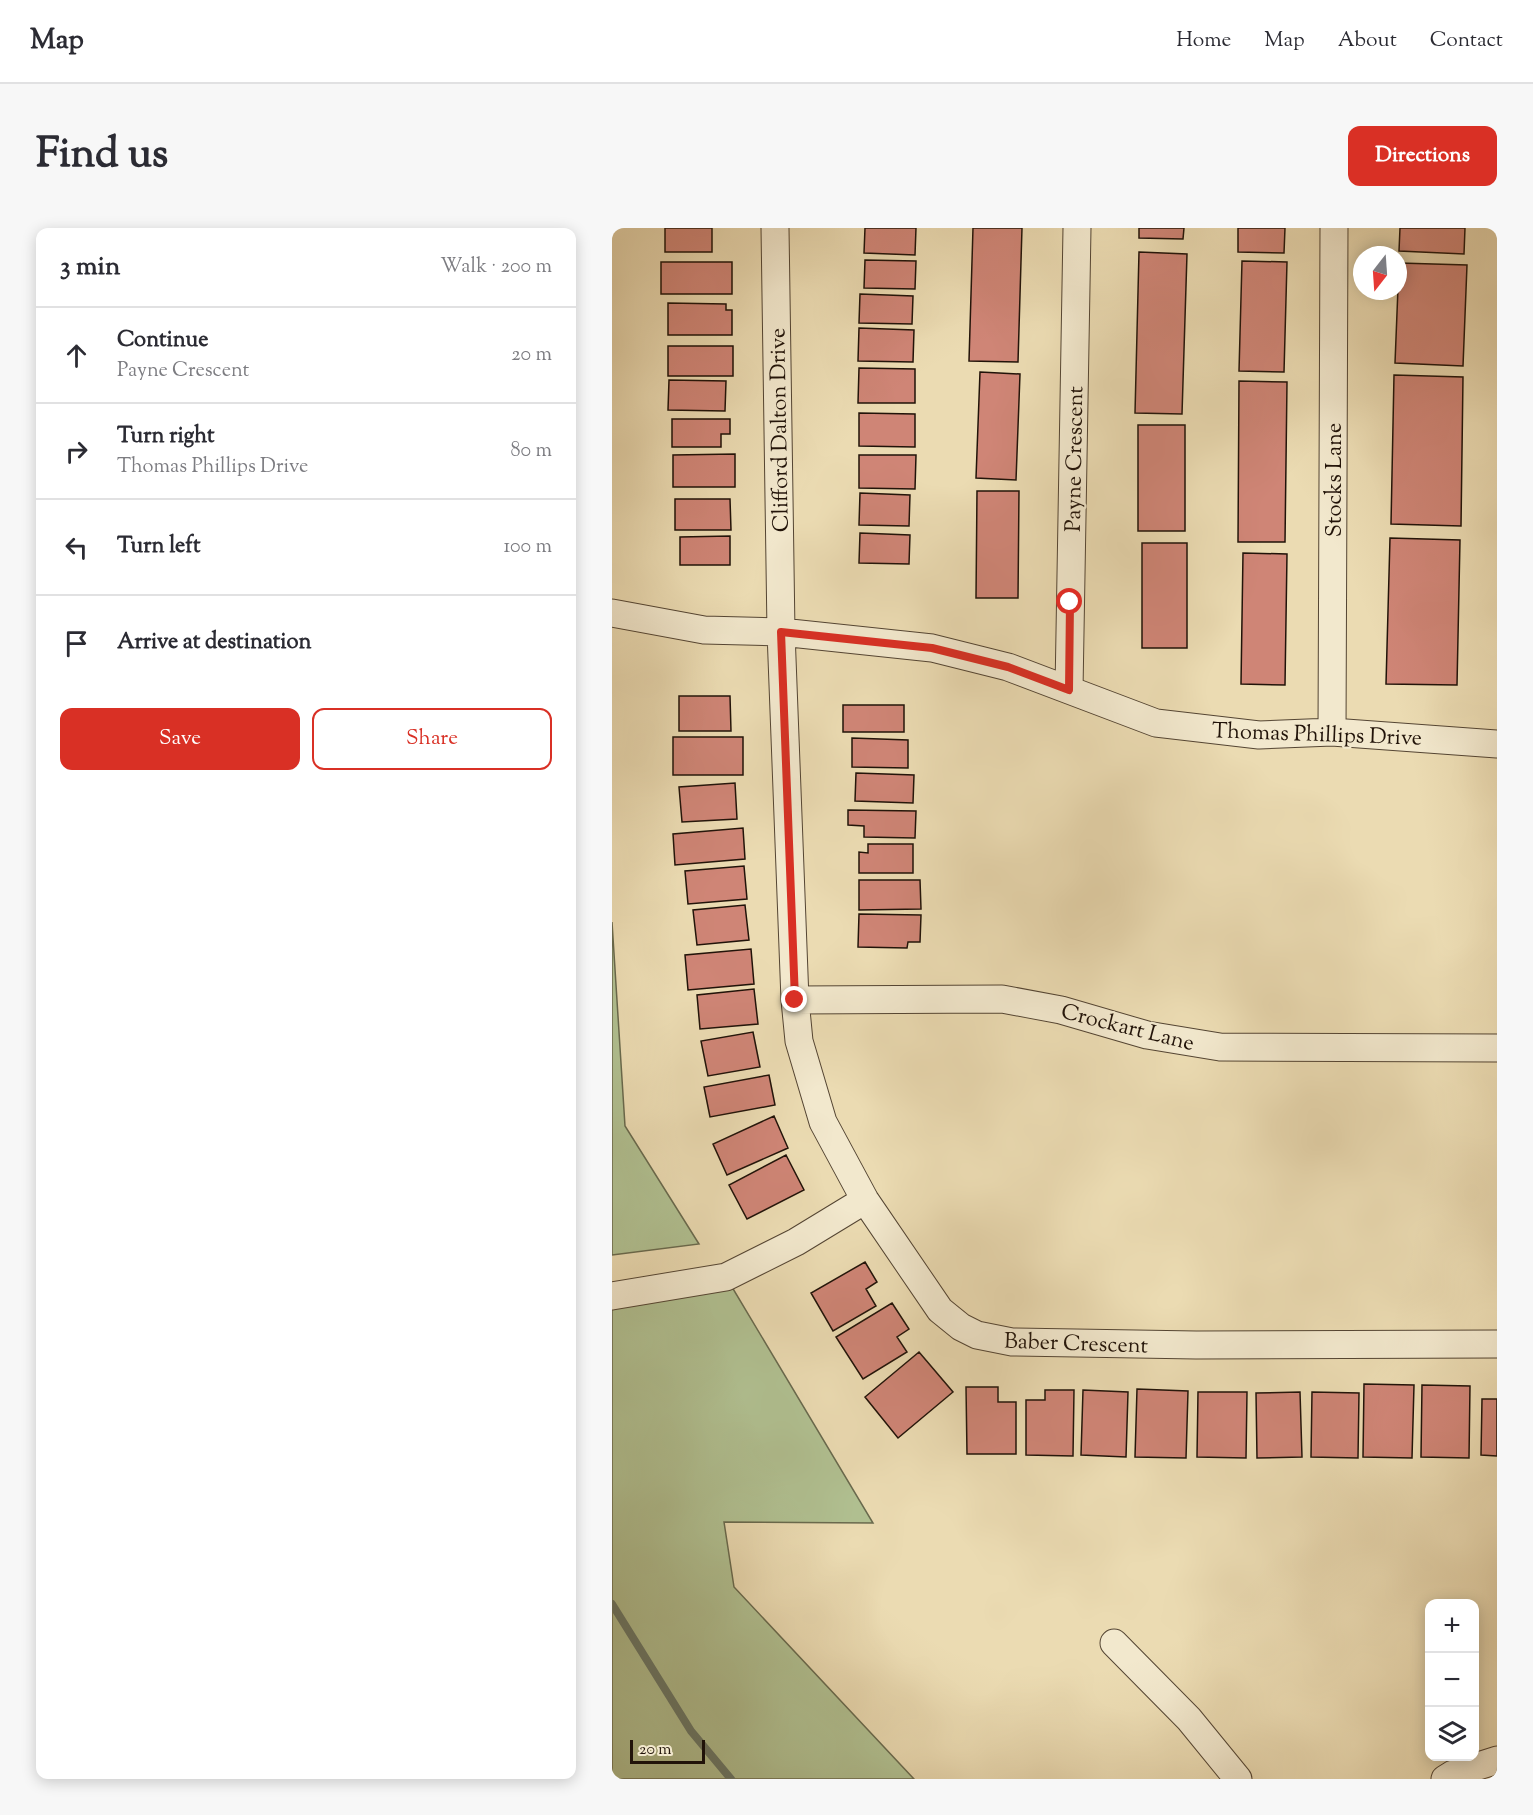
<!DOCTYPE html>
<meta charset="utf-8">
<style>
body{margin:0;font-family:"Sorts Mill Goudy",serif;background:#f7f7f7;color:#2b2b33}
.controls{position:absolute;right:18px;bottom:18px;display:grid;overflow:hidden;border-radius:12px;box-shadow:0 3px 15px #0003}
.controls button{width:54px;height:54px;display:grid;place-items:center;padding:0;border:0;border-bottom:2px solid #e1e1e2;background:#fff;color:#2b2b33;font:30px sans-serif}
.compass{position:absolute;left:741px;top:18px;width:54px;height:54px;border-radius:50%;background:#fff;box-shadow:0 3px 15px #0003;rotate:197deg}
.scale{position:absolute;left:18px;bottom:15px;width:75px;box-sizing:border-box;padding-left:6px;border:3px solid #211309;border-top:0;font-size:16px;line-height:21px;white-space:nowrap;color:#211309;-webkit-text-stroke:4px #f2e8cd;paint-order:stroke}
.stop{position:absolute;width:18px;height:18px;margin:-14px;border:4px solid #d93025;border-radius:50%;background:#fff}
.stop.end{background:#d93025;border-color:#fff;box-shadow:0 2px 6px #0008}
.list{margin:0;padding:0;list-style:none}
h2{display:flex;justify-content:space-between;align-items:center;height:78px;margin:0;padding:0 24px;font-size:26px}
h2 small{font-size:20px;font-weight:400;color:#7c7c81}
.list li{display:grid;grid-template-columns:39px 1fr auto;gap:18px;align-items:center;box-sizing:border-box;height:96px;padding:0 24px;border-top:2px solid #e1e1e2}
.list b{display:block;font-size:22px;white-space:nowrap}
.list p{margin:0;font-size:20px;white-space:nowrap;color:#7c7c81}
.list em{font-size:20px;font-style:normal;color:#7c7c81}
.actions{display:flex;gap:12px;padding:18px 24px}
.actions a{flex:1;padding:14px 0;border:2px solid #d93025;border-radius:12px;text-align:center;font-size:21px;color:#d93025}
.actions .main{background:#d93025;color:#fff}
.icon{flex:none;width:33px;height:33px;fill:none;stroke:currentColor;stroke-width:2;stroke-linecap:round;stroke-linejoin:round}
.map{position:relative;flex:none;width:885px;height:1551px;overflow:hidden;border-radius:12px}
header{display:flex;align-items:center;gap:36px;box-sizing:border-box;height:84px;padding:0 30px;background:#fff;border-bottom:2px solid #e1e1e2}
header strong{font-size:28px}
nav{display:flex;gap:33px;margin-inline-start:auto;font-size:21px}
.intro{display:flex;align-items:center;justify-content:space-between;box-sizing:border-box;height:144px;padding:0 36px}
h1{margin:0;font-size:42px}
.button{padding:15px 27px;border-radius:12px;background:#d93025;color:#fff;font-size:21px;font-weight:700}
main{display:flex;gap:36px;padding:0 36px}
aside{flex:1;background:#fff;border-radius:12px;box-shadow:0 3px 15px #0003}
.map>svg:first-child{display:block}
</style>
<header>
<strong>Map</strong>
<nav><a>Home</a><a>Map</a><a>About</a><a>Contact</a></nav>
</header>
<div class="intro"><h1>Find us</h1><a class="button">Directions</a></div>
<main>
<aside>
<h2>3 min<small>Walk · 200 m</small></h2>
<ul class="list">
<li><svg class="icon" aria-label="ahead" viewBox="0 0 24 24"><path d="M12 20V5M6 11l6-6 6 6"/></svg><div><b>Continue</b><p>Payne Crescent</p></div><em>20 m</em></li>
<li><svg class="icon" aria-label="right" viewBox="0 0 24 24"><path d="M7 20v-9h11M14 6l5 5-5 5"/></svg><div><b>Turn right</b><p>Thomas Phillips Drive</p></div><em>80 m</em></li>
<li><svg class="icon" aria-label="left" viewBox="0 0 24 24"><path d="M17 20v-9H6M10 6l-5 5 5 5"/></svg><div><b>Turn left</b></div><em>100 m</em></li>
<li><svg class="icon" aria-label="arrive" viewBox="0 0 24 24"><path d="M6 21V4h12l-3 4 3 4H6"/></svg><div><b>Arrive at destination</b></div></li>
</ul>
<div class="actions"><a class="main">Save</a><a>Share</a></div>
</aside>
<div class="map">
<svg width="885" height="1551" viewBox="0 0 885 1551">
<rect width="100%" height="100%" fill="#ebdbb2"/>
<filter id="stains"><feTurbulence type="fractalNoise" baseFrequency=".00333" numOctaves="4"/><feColorMatrix values="0 0 0 0 .2 0 0 0 0 .09 0 0 0 0 .02 0 0 0 .5 -.17"/></filter>
<radialGradient id="worn" r=".72"><stop offset=".6" stop-color="#630" stop-opacity="0"/><stop offset="1" stop-color="#630" stop-opacity=".3"/></radialGradient>
<path fill="#b1c192" stroke="#696a4e" stroke-width="1.5" d="M 0,694 L 13,898 L 87,1016 L 0,1027 Z
M 114,1049 L 261,1295 L 112,1294 L 122,1359 L 302,1551 L 0,1551 L 0,1074 Z"/>
<g fill="none" stroke-linecap="round" stroke-linejoin="round">
<path stroke="#697868" stroke-width="8" d="M 0,1376 L 79,1503 L 119,1551"/>
</g>
<path fill="#cf8576" stroke="#211309" stroke-width="1.5" d="M 53,0 L 100,0 L 100,24 L 53,24 Z
M 253,0 L 304,0 L 303,27 L 252,25 Z
M 361,0 L 410,0 L 406,134 L 357,133 Z
M 527,0 L 572,0 L 571,11 L 527,10 Z
M 626,0 L 673,0 L 672,25 L 626,24 Z
M 788,0 L 853,0 L 852,26 L 787,23 Z
M 527,24 L 575,26 L 570,186 L 523,185 Z
M 253,32 L 304,33 L 303,61 L 252,60 Z
M 630,33 L 675,34 L 672,144 L 627,143 Z
M 49,34 L 120,34 L 120,66 L 49,66 Z
M 787,35 L 855,37 L 851,138 L 783,135 Z
M 248,66 L 301,68 L 300,96 L 247,95 Z
M 56,75 L 114,76 L 114,82 L 120,82 L 120,107 L 56,107 Z
M 247,100 L 302,102 L 301,134 L 246,133 Z
M 56,118 L 121,118 L 121,148 L 56,148 Z
M 247,140 L 303,141 L 303,175 L 246,175 Z
M 368,144 L 408,146 L 404,252 L 364,250 Z
M 782,147 L 851,149 L 849,298 L 779,296 Z
M 57,152 L 114,153 L 113,183 L 56,182 Z
M 627,153 L 675,154 L 673,314 L 626,314 Z
M 247,185 L 303,186 L 303,219 L 247,218 Z
M 60,191 L 118,191 L 118,206 L 109,206 L 109,219 L 60,219 Z
M 526,197 L 573,197 L 573,303 L 526,303 Z
M 123,226 L 123,259 L 61,259 L 61,227 Z
M 247,227 L 304,227 L 303,261 L 247,260 Z
M 365,263 L 407,263 L 406,370 L 364,370 Z
M 248,265 L 298,267 L 297,298 L 247,297 Z
M 63,271 L 118,271 L 119,302 L 63,302 Z
M 248,305 L 298,307 L 297,336 L 247,335 Z
M 118,308 L 118,337 L 68,337 L 68,309 Z
M 778,310 L 848,312 L 845,457 L 774,456 Z
M 530,315 L 575,315 L 575,420 L 530,420 Z
M 631,325 L 675,326 L 673,457 L 629,456 Z
M 67,468 L 118,468 L 119,503 L 67,503 Z
M 231,477 L 292,477 L 292,504 L 231,504 Z
M 61,509 L 131,509 L 131,547 L 61,547 Z
M 240,510 L 296,512 L 296,540 L 240,539 Z
M 244,545 L 302,547 L 301,575 L 243,573 Z
M 123,555 L 125,591 L 70,594 L 67,559 Z
M 236,582 L 304,583 L 303,610 L 252,609 L 252,598 L 236,597 Z
M 131,600 L 133,631 L 63,637 L 61,606 Z
M 256,616 L 301,616 L 301,645 L 247,645 L 247,624 L 256,625 Z
M 132,638 L 135,671 L 76,676 L 73,643 Z
M 247,652 L 308,652 L 309,681 L 247,682 Z
M 133,677 L 137,712 L 85,717 L 81,682 Z
M 247,686 L 309,687 L 308,714 L 296,714 L 295,720 L 246,719 Z
M 139,721 L 142,756 L 76,762 L 73,727 Z
M 142,761 L 146,796 L 88,801 L 85,767 Z
M 141,804 L 148,839 L 96,848 L 89,813 Z
M 157,847 L 163,877 L 98,889 L 92,859 Z
M 162,888 L 176,920 L 115,947 L 101,916 Z
M 174,927 L 192,962 L 135,991 L 117,957 Z
M 253,1034 L 265,1054 L 254,1061 L 264,1078 L 221,1103 L 199,1065 Z
M 280,1075 L 297,1101 L 285,1109 L 295,1124 L 251,1151 L 224,1109 Z
M 307,1124 L 341,1164 L 286,1210 L 253,1169 Z
M 752,1156 L 802,1157 L 800,1230 L 751,1229 Z
M 810,1157 L 858,1158 L 857,1230 L 809,1229 Z
M 354,1159 L 386,1159 L 386,1174 L 404,1174 L 404,1226 L 355,1226 Z
M 525,1161 L 576,1163 L 574,1230 L 523,1229 Z
M 433,1162 L 462,1162 L 461,1228 L 414,1227 L 414,1172 L 433,1172 Z
M 471,1162 L 516,1164 L 514,1229 L 469,1227 Z
M 586,1164 L 635,1164 L 634,1230 L 585,1229 Z
M 688,1164 L 690,1229 L 645,1230 L 644,1165 Z
M 700,1164 L 747,1165 L 746,1230 L 699,1229 Z
M 870,1171 L 885,1171 L 885,1228 L 869,1227 Z"/>
<g fill="none" stroke-linecap="round" stroke-linejoin="round">
<defs>
<path id="minor" d="M 163,0 L 169,404 L 183,772 L 187,813 L 211,894 L 253,972 L 328,1082 L 349,1099 L 365,1107 L 400,1114 L 584,1117 L 885,1116
M 0,385 L 92,402 L 169,404 L 320,420 L 396,439 L 544,495 L 647,507 L 720,504 L 885,516
M 457,462 L 465,0
M 720,504 L 722,0
M 183,772 L 390,771 L 449,782 L 535,807 L 608,819 L 885,820
M 0,1068 L 114,1049 L 184,1014 L 253,972
M 502,1415 L 577,1491 L 626,1551
M 833,1551 L 841,1546 L 885,1532"/>
</defs>
<use href="#minor" stroke="#544533" stroke-width="29"/>
<use href="#minor" stroke="#f2e8cd" stroke-width="27"/>
</g>
<g fill="none" stroke-linecap="round" stroke-linejoin="round">
<path stroke="#d93025" stroke-width="8" d="M 183,772 L 169,404 L 320,420 L 396,439 L 457,462 L 458,374"/>
</g>
<g text-anchor="middle" stroke-width="4.5" stroke-linejoin="round" paint-order="stroke">
<g font-size="22" fill="#211309" stroke="#f2e8cd">
<text transform="translate(166 202) rotate(-91)" y="8">Clifford Dalton Drive</text>
<text transform="translate(461 231) rotate(-89)" y="8">Payne Crescent</text>
<text transform="translate(721 252) rotate(-90)" y="8">Stocks Lane</text>
<text transform="translate(705 505) rotate(2)" y="8">Thomas Phillips Drive</text>
<text transform="translate(516 798) rotate(14)" y="8">Crockart Lane</text>
<text transform="translate(464 1114) rotate(2)" y="8">Baber Crescent</text>
</g>
</g>
<rect width="100%" height="100%" filter="url(#stains)"/>
<rect width="100%" height="100%" fill="url(#worn)"/>
</svg>
<div class="controls">
<button>+</button>
<button>−</button>
<button><svg class="icon" aria-label="layers" viewBox="0 0 24 24"><path d="M12 4l9 5-9 5-9-5zM3 14l9 5 9-5"/></svg></button>
</div>
<svg class="compass" viewBox="-18 -18 36 36"><path d="M0-13l5 13h-10z" fill="#e53935"/><path d="M0 13l5-13h-10z" fill="#7c7c81"/></svg>
<div class="scale">20 m</div>
<div class="stop" style="left:458px;top:374px"></div>
<div class="stop end" style="left:183px;top:772px"></div>
</div>
</main>
